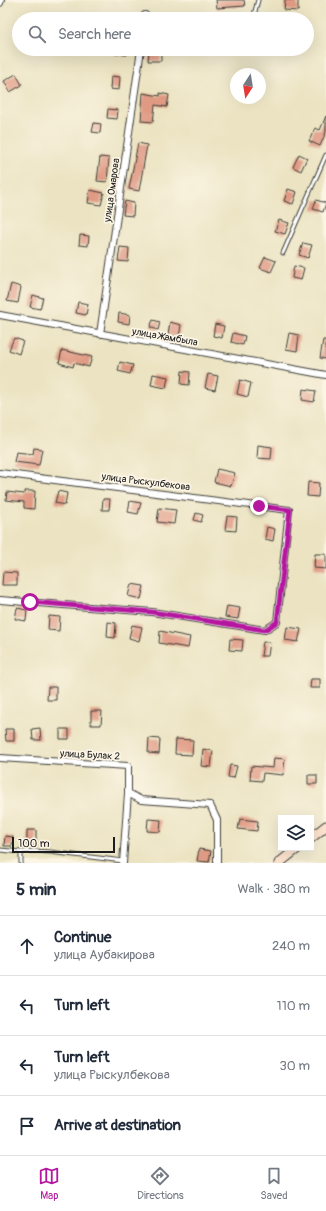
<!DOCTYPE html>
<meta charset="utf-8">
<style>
body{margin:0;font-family:Pangolin,sans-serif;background:#f2f2f3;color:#1f2937}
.controls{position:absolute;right:12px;bottom:12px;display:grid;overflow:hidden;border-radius:0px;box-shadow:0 4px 16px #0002}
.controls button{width:36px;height:36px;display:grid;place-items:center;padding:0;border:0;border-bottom:1px solid #e0e1e3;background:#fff;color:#1f2937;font:20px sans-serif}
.compass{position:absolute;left:230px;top:68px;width:36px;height:36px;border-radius:50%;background:#fff;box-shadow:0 4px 16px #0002;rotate:192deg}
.scale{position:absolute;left:12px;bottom:10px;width:103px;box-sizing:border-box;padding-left:4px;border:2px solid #1c1c1c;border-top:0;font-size:11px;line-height:14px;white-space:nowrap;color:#1c1c1c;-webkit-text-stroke:3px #fcf5e5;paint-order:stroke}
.stop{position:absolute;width:12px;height:12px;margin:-9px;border:3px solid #b5179e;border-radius:50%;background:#fff}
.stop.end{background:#b5179e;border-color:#fff;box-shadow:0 1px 4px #0008}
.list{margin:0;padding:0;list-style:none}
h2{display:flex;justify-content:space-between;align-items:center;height:52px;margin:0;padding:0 16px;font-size:17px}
h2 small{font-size:13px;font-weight:400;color:#747a83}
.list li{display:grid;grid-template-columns:26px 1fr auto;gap:12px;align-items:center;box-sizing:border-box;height:60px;padding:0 16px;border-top:1px solid #e0e1e3}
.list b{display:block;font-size:15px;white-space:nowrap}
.list p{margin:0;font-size:13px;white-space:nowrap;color:#747a83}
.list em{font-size:13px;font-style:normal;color:#747a83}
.icon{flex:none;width:22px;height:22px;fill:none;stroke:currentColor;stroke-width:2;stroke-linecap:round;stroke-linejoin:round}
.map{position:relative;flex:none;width:326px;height:863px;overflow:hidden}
.search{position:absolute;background:#fff;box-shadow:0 4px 16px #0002;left:12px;right:12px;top:12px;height:44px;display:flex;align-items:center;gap:10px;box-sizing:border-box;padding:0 14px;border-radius:22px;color:#747a83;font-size:15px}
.sheet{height:292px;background:#fff}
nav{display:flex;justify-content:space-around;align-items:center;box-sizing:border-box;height:56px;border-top:1px solid #e0e1e3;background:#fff;font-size:11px;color:#747a83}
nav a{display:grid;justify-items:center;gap:2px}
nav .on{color:#b5179e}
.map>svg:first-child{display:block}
</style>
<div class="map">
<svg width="326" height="863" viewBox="0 0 326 863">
<rect width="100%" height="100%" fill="#fcf5e5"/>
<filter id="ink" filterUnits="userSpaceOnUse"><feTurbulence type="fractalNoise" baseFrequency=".025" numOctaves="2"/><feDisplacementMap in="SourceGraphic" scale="8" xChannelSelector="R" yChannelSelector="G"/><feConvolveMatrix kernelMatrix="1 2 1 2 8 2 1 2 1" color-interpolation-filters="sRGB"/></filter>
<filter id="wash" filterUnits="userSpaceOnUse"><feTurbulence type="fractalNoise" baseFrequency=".012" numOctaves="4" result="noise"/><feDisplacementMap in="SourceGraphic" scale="16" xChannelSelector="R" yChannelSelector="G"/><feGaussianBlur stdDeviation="0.9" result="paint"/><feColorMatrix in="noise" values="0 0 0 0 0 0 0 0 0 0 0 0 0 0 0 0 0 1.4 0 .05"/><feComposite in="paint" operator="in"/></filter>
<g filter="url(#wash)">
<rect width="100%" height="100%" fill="#ebe3c1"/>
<g id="blocks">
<path fill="#e09a84" d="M 216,0 L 244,0 L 245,6 L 217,8 Z
M 285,0 L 298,0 L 298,11 L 284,10 Z
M 116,49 L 128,49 L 127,55 L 115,54 Z
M 149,52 L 161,53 L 161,61 L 148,61 Z
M 16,74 L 22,85 L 10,92 L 4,81 Z
M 111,76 L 120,77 L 119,90 L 110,89 Z
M 143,93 L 160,96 L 160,93 L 169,95 L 167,107 L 155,105 L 153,122 L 141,121 Z
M 108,109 L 118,110 L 117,119 L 107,118 Z
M 326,116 L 326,132 L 320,146 L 309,141 L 315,128 L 320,130 Z
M 94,123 L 101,124 L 100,133 L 92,132 Z
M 138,143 L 147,145 L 139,191 L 129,189 Z
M 299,154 L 307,158 L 301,171 L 293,167 Z
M 100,157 L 109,158 L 107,182 L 97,181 Z
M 288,189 L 297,192 L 293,204 L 284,201 Z
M 90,190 L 104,193 L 101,205 L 88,203 Z
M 316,200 L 326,203 L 323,212 L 313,209 Z
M 125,201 L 134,203 L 133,216 L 123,215 Z
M 279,220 L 289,223 L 285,234 L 275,231 Z
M 80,235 L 89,236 L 88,246 L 79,245 Z
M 303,243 L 312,245 L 308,258 L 299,255 Z
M 120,247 L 129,248 L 128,262 L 118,261 Z
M 265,257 L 276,261 L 271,272 L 260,268 Z
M 294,266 L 304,268 L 301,280 L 292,278 Z
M 11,284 L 21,287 L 18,303 L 7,301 Z
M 33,295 L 43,298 L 40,309 L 30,307 Z
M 78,302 L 88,304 L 86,315 L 76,313 Z
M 119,313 L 130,315 L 129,324 L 118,322 Z
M 153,320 L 160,322 L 158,330 L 150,327 Z
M 170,322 L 181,325 L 179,337 L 168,335 Z
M 215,324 L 224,326 L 222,338 L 213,336 Z
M 233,333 L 245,336 L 243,345 L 231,342 Z
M 289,333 L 299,335 L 297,351 L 286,349 Z
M 14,338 L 23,341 L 19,354 L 9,350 Z
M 323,340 L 326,340 L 326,359 L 320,358 Z
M 62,350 L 92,357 L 89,367 L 74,363 L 73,367 L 59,363 Z
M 120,362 L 133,365 L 130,374 L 118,371 Z
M 182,371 L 190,372 L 189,385 L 181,384 Z
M 153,374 L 168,377 L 166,388 L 151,385 Z
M 208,374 L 218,376 L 215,390 L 205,388 Z
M 240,380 L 251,383 L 248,397 L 237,394 Z
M 303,389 L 316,391 L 314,402 L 302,400 Z
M 258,445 L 272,447 L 271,459 L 257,458 Z
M 34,448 L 42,449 L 39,465 L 14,462 L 16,452 L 33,454 Z
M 217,469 L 235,473 L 231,486 L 214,482 Z
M 308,482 L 319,483 L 318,497 L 307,496 Z
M 25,491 L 35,491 L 34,509 L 24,508 L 24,502 L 6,500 L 7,492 L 24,494 Z
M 58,491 L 67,493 L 65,505 L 55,503 Z
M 103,499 L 110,499 L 109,510 L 102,510 Z
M 130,501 L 141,503 L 138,514 L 128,512 Z
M 159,508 L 176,510 L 174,524 L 157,522 Z
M 196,513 L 203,515 L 201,522 L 194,520 Z
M 227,516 L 237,517 L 236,531 L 225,530 Z
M 267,527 L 275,529 L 273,541 L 265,539 Z
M 315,554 L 326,554 L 326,569 L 314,568 Z
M 3,572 L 17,573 L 17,585 L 2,585 Z
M 131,584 L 144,586 L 141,599 L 128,596 Z
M 227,606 L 240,608 L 238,619 L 225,617 Z
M 17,608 L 27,610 L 26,621 L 15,619 Z
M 49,616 L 60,617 L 59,631 L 48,630 Z
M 108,622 L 116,623 L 115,638 L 107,637 Z
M 132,625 L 142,627 L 139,641 L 129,638 Z
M 287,627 L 301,629 L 298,642 L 285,640 Z
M 160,631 L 190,637 L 188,648 L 159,643 Z
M 230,639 L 243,640 L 242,651 L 229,650 Z
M 263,642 L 270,642 L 268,656 L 261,656 Z
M 311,679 L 320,679 L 320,688 L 310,688 Z
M 48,687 L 56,687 L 56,700 L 47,700 Z
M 91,711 L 102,711 L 101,725 L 91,725 Z
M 40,728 L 41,740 L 33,740 L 32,729 Z
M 5,729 L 14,729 L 14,741 L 6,741 Z
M 60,729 L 69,729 L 69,739 L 60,739 Z
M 149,738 L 160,739 L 159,754 L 148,753 Z
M 176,739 L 193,740 L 192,755 L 175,754 Z
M 203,749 L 213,751 L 211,767 L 201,766 Z
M 274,758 L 285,759 L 283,775 L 263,773 L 262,781 L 250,780 L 251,766 L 273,768 Z
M 230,765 L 237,766 L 234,778 L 228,777 Z
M 308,775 L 317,775 L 317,784 L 308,784 Z
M 148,819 L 161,820 L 160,832 L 147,831 Z
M 240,819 L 258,821 L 257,831 L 238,829 Z
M 27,830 L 36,830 L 36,846 L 27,846 Z
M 5,836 L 13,837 L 12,846 L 4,846 Z
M 199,849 L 211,851 L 209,862 L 197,861 Z"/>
</g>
</g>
<g filter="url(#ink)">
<use href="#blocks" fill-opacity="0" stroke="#3b3a35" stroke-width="1"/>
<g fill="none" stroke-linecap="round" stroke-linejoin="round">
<defs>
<path id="lane" d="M 253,19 L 258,0
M 283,253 L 326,155
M 0,850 L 21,852 L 34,851 L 50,852 L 123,861
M 21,863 L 21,852"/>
<path id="street" d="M 0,3 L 1,0
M 145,19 L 145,15
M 0,315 L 326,375
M 100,334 L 141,49
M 0,473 L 289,510 L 277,622 L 265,630 L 152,612 L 0,600
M 0,758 L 128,766 L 128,793 L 141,800 L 210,805 L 217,820 L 217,863
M 123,863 L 128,793"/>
<path id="secondary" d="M 311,838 L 326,826
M 279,863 L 298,848"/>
</defs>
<use href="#lane" stroke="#3b3a35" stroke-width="5"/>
<use href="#street" stroke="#3b3a35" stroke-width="8"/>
<use href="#secondary" stroke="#3b3a35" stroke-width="11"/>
<use href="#lane" stroke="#fff" stroke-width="3"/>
<use href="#street" stroke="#fff" stroke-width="6"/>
<use href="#secondary" stroke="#fde4d0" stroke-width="9"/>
</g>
</g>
<g fill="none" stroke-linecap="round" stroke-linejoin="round" filter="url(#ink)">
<path stroke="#b5179e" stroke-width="5" d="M 30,602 L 152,612 L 265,630 L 277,622 L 290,510 L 259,506"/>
</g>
<g text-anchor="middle" stroke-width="3.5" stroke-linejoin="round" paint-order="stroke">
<g font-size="10" fill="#1c1c1c" stroke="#fcf5e5">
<text transform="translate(111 190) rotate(-82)" y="4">улица Омарова</text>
<text transform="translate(165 336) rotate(10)" y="4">улица Жамбыла</text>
<text transform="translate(146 481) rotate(7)" y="4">улица Рыскулбекова</text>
<text transform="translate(90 754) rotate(3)" y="4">улица Булак 2</text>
</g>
</g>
</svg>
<div class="controls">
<button><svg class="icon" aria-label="layers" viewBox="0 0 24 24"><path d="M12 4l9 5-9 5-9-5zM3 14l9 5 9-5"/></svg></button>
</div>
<svg class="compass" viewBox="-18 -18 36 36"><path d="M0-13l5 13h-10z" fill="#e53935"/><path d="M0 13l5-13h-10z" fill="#747a83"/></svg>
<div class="scale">100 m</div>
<div class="stop" style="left:30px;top:602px"></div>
<div class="stop end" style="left:259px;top:506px"></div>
<div class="search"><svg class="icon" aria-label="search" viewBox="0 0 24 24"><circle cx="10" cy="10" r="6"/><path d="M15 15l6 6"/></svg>Search here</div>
</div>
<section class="sheet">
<h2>5 min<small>Walk · 380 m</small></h2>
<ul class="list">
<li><svg class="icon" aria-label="ahead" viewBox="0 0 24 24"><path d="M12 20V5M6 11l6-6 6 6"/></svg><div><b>Continue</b><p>улица Аубакирова</p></div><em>240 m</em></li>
<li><svg class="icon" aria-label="left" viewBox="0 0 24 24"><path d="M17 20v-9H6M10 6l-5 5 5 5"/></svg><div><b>Turn left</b></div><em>110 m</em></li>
<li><svg class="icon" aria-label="left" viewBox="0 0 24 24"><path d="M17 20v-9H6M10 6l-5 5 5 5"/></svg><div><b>Turn left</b><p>улица Рыскулбекова</p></div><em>30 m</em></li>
<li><svg class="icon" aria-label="arrive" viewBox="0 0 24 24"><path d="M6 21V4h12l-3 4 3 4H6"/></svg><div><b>Arrive at destination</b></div></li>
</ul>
</section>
<nav>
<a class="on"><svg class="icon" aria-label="map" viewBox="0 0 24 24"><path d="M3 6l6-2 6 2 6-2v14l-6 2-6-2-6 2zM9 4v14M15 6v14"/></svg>Map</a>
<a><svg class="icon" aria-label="directions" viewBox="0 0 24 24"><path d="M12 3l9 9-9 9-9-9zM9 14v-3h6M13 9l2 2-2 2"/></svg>Directions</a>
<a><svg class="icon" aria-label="saved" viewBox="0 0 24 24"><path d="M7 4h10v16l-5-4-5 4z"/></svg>Saved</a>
</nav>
